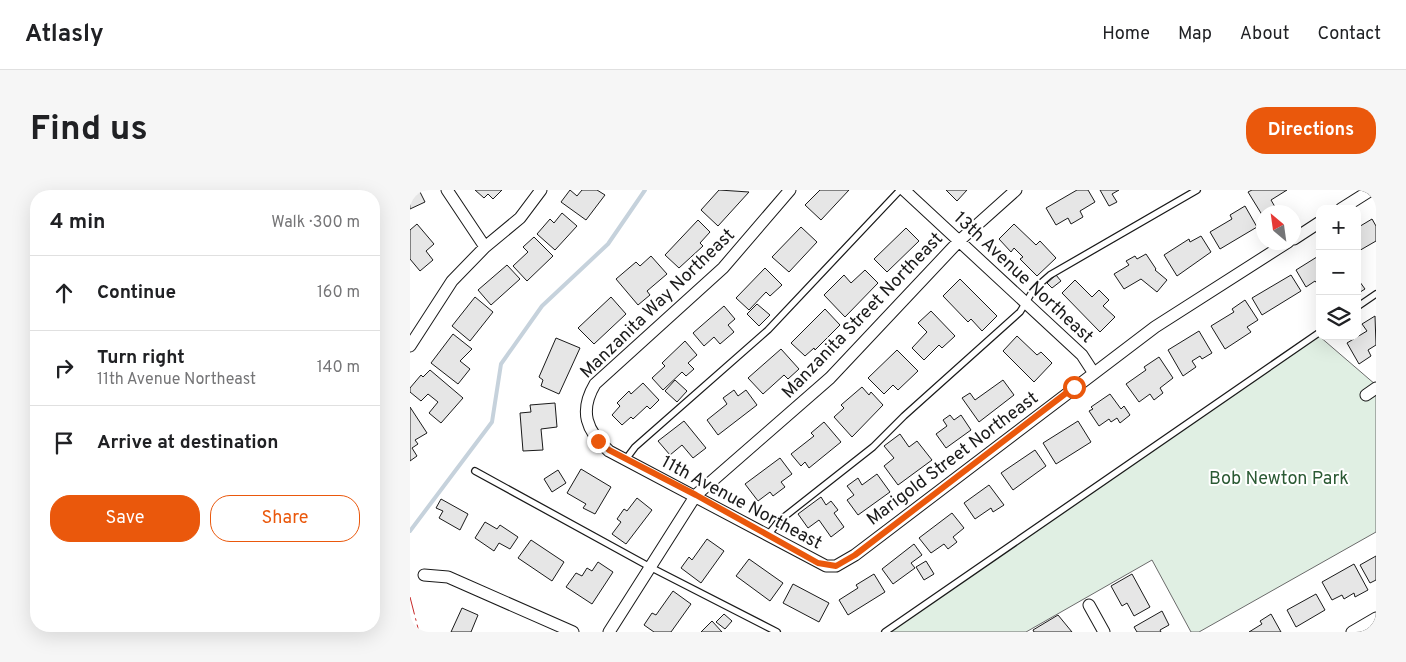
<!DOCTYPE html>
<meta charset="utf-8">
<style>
body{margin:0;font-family:Overpass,sans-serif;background:#f6f6f6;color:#202124}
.controls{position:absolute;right:15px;top:15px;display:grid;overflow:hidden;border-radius:10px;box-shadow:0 5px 20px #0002}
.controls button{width:45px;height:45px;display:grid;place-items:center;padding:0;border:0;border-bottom:1px solid #e0e0e0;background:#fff;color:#202124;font:25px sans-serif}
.compass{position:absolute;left:846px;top:15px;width:45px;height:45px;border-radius:50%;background:#fff;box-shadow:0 5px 20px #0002;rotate:331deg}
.stop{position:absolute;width:15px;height:15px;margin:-11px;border:4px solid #ea580c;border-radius:50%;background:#fff}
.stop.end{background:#ea580c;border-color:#fff;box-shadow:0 1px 5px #0008}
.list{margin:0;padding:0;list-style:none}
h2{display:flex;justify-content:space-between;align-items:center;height:65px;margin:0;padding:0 20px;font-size:21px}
h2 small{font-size:16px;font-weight:400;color:#757577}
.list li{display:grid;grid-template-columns:32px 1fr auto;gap:15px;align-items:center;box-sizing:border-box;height:75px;padding:0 20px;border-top:1px solid #e0e0e0}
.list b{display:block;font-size:19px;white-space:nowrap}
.list p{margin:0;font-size:16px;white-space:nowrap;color:#757577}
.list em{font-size:16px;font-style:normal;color:#757577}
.actions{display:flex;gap:10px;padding:15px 20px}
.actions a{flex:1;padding:11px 0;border:1px solid #ea580c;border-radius:20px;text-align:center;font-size:18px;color:#ea580c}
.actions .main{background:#ea580c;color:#fff}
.icon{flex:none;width:28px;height:28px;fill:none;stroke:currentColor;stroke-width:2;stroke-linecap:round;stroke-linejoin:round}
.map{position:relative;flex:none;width:966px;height:442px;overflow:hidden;border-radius:20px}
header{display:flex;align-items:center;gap:30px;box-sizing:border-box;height:70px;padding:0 25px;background:#fff;border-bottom:1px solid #e0e0e0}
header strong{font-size:24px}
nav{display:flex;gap:28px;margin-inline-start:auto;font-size:18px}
.intro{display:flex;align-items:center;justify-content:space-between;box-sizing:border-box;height:120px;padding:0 30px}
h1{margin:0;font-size:35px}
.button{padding:12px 22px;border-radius:20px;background:#ea580c;color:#fff;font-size:18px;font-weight:700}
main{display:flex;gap:30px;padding:0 30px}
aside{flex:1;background:#fff;border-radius:20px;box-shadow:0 5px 20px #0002}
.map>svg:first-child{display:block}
</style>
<header>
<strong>Atlasly</strong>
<nav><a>Home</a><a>Map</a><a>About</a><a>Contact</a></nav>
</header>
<div class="intro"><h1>Find us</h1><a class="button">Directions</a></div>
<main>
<aside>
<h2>4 min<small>Walk · 300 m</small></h2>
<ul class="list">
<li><svg class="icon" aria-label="ahead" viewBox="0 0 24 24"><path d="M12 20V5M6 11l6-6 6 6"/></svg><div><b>Continue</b></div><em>160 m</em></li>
<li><svg class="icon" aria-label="right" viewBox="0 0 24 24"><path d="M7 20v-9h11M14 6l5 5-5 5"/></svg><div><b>Turn right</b><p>11th Avenue Northeast</p></div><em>140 m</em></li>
<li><svg class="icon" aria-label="arrive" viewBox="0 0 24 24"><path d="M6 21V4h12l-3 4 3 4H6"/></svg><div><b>Arrive at destination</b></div></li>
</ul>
<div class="actions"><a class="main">Save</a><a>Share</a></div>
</aside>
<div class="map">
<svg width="966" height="442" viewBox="0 0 966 442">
<rect width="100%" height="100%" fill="#fff"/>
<path fill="#e0efe3" stroke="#6a6a6a" d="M 909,146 L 966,195 L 966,342 L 789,442 L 781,442 L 742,370 L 616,442 L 476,442 Z"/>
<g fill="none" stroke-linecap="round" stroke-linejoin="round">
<path stroke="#c6d2dc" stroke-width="4" d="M 0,341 L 82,232 L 91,174 L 132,116 L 198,54 L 235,0"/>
</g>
<path fill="#e6e6e6" stroke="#1a1a1a" d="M 7,0 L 9,0 L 15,12 L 0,19 L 0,3 Z
M 65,0 L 92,0 L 83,9 L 78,4 L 74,8 Z
M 160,0 L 167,6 L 172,0 L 187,0 L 195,5 L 176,30 L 151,12 Z
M 309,0 L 339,2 L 308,36 L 291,20 Z
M 410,0 L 439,0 L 411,30 L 395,15 Z
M 536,0 L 557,0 L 547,11 Z
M 667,0 L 678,0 L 685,12 L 670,21 L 673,27 L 661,34 L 658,28 L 646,35 L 636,18 Z
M 690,0 L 709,0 L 702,4 L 707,12 L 699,16 Z
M 842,0 L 877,0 L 861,10 L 868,22 L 854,22 L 854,28 L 838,2 Z
M 835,16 L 847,37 L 810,59 L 800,42 L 822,29 L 820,25 Z
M 152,23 L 167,36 L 145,60 L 127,44 L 140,29 L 144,33 Z
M 962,29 L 966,36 L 966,51 L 947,62 L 947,38 Z
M 288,30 L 300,42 L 290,53 L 293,56 L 269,78 L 255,65 Z
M 7,34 L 24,54 L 16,61 L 23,70 L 10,81 L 0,69 L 0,40 Z
M 604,34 L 626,55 L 630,51 L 646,68 L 627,86 L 610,69 L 613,67 L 604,58 L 601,62 L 589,49 Z
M 391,37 L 407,52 L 379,82 L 362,67 Z
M 496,38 L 509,51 L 477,82 L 464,69 Z
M 791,46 L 801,62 L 767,86 L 754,65 L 779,49 L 780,52 Z
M 124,47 L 143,66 L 117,91 L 103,76 L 118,62 L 113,57 Z
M 736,64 L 746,79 L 745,80 L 757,90 L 747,102 L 731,89 L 714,99 L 704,84 L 719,75 L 716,71 L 725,66 L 727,69 Z
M 910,65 L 910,97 L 905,91 L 896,97 L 886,80 Z
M 241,66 L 257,84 L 237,101 L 240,105 L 228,115 L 206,89 L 226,72 L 230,76 Z
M 97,75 L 110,89 L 81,115 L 68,100 Z
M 355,78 L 372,95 L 360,106 L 356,102 L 339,120 L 326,108 Z
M 455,80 L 468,93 L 435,127 L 414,105 L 434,85 L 441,93 Z
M 646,85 L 651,91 L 642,98 L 637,93 Z
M 881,85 L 891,101 L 852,125 L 842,108 Z
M 947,88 L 955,99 L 947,104 Z
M 550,89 L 587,126 L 572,141 L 561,129 L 558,132 L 533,106 Z
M 665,90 L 682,107 L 689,100 L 699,110 L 693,116 L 705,127 L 690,142 L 652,103 Z
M 65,107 L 83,122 L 60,151 L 42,136 Z
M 201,107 L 216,124 L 184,154 L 168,138 Z
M 835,110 L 848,130 L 837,137 L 841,142 L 815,159 L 801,136 L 824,122 L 822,119 Z
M 347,114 L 360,125 L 349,136 L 337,124 Z
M 314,116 L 325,129 L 318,135 L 324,142 L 310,154 L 304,147 L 294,156 L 283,143 Z
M 415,119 L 430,135 L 405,160 L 404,158 L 395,166 L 381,153 Z
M 521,121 L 545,146 L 532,158 L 529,155 L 514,170 L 502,158 L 517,142 L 508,133 Z
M 965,126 L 966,155 L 958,160 L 961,166 L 949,174 L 937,153 L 957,141 L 952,134 Z
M 789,141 L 802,163 L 792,169 L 790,166 L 782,171 L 786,177 L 773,186 L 758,160 Z
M 43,144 L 62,159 L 50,171 L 60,179 L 48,194 L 21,173 Z
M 607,146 L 627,165 L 631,162 L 642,173 L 624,192 L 593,161 Z
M 146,148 L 170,158 L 149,204 L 131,196 L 133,190 L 129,187 Z
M 275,151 L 287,165 L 278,173 L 284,179 L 276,186 L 272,182 L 253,200 L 242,188 L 255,176 L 252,173 Z
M 371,159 L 389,179 L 378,189 L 374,185 L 353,204 L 338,188 Z
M 487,160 L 508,181 L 488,200 L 483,195 L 474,204 L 458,188 Z
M 749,167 L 763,188 L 750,198 L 753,203 L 744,210 L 740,204 L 729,212 L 716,194 L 736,180 L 734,177 Z
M 20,180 L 53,208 L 31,233 L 19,223 L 28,212 L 18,204 L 11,211 L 0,202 L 0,198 L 11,185 L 13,187 Z
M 265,190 L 277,201 L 267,212 L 255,201 Z
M 593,190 L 604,205 L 569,232 L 552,208 L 560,203 L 565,210 Z
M 233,193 L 249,210 L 240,219 L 237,216 L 223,229 L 221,227 L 212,235 L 202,225 L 210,216 L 207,213 L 219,201 L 221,204 Z
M 452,197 L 459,205 L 461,202 L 473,215 L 442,247 L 424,227 L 434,218 L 431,215 Z
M 324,200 L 328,206 L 336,200 L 347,215 L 308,245 L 297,230 L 317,214 L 313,208 Z
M 700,204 L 711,219 L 714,216 L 720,225 L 710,233 L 707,228 L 701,232 L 699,229 L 689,236 L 679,221 L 683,219 L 681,217 Z
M 145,213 L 147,237 L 131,239 L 133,260 L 113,261 L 110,223 L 121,222 L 120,215 Z
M 0,217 L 17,243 L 5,250 L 8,254 L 2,258 L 7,266 L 0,271 Z
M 540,225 L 544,230 L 551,225 L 561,240 L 536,258 L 526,244 L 537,236 L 533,230 Z
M 274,231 L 296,258 L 283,268 L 272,255 L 260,265 L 248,251 Z
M 668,231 L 681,252 L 646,274 L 633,253 Z
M 414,232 L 431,252 L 399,278 L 395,272 L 391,276 L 381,264 L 404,246 L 401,243 Z
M 490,244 L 499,257 L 507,251 L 522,270 L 488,295 L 474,276 L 484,268 L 474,256 Z
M 625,260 L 636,276 L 603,300 L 591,283 Z
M 370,268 L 382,284 L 371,292 L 375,297 L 363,306 L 360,302 L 348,311 L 335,294 Z
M 171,279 L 201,297 L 185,324 L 173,318 L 176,314 L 157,303 Z
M 148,280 L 156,293 L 142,302 L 134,289 Z
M 467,284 L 480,302 L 448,325 L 437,310 L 444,305 L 437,296 L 448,288 L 452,295 Z
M 579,295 L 594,315 L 583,322 L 581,318 L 565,329 L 554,313 Z
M 411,307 L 416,315 L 421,311 L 428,320 L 424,323 L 434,337 L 421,347 L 409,330 L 398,338 L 388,324 Z
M 227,308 L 242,320 L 216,354 L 202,344 L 211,332 L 207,329 L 214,319 L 217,321 Z
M 31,309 L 58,324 L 50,340 L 29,328 L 33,321 L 26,318 Z
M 542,323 L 554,338 L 543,347 L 547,352 L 538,359 L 534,354 L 521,363 L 509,348 Z
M 75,332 L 87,339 L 90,335 L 108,347 L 100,359 L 89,353 L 84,361 L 65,348 Z
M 297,349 L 314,361 L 291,393 L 271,378 L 279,367 L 282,370 Z
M 121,350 L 154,372 L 142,391 L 108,368 Z
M 504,354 L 512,365 L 501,373 L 505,378 L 483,394 L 472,379 Z
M 966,366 L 966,390 L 960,393 L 950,375 Z
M 339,369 L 373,393 L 360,411 L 326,386 Z
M 516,371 L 524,384 L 514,390 L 506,377 Z
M 188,372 L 203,382 L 182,414 L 156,397 L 166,383 L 172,386 L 177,378 L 182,381 Z
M 944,374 L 958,400 L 945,407 L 944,403 L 934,409 L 932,405 L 922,410 L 912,392 Z
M 464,384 L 475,402 L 438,425 L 429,410 L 448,398 L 446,395 Z
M 722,384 L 740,417 L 724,426 L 717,413 L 712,416 L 701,396 Z
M 383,394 L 419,413 L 409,432 L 373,413 Z
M 263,401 L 281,414 L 261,442 L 244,442 L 234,435 L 242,423 L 246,425 Z
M 906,404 L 915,420 L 886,437 L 877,420 Z
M 52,418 L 68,425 L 61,442 L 41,442 Z
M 752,421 L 759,435 L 750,440 L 751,442 L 727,442 L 724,437 Z
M 314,424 L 322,431 L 315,439 L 306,432 Z
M 861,424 L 871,442 L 839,442 L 852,434 L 850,431 Z
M 648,425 L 662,442 L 624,442 L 623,440 Z
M 302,431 L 312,442 L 291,442 Z"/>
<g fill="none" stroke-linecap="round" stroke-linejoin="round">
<defs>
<path id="lane" d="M 947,117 L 966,104
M 216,269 L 225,257 L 358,140 L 490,0
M 65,281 L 240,377 L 367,442
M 358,345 L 369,331 L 463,257 L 494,226 L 610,122 L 624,99 L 640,85 L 787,0
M 475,442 L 910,142"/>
<path id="street" d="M 37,0 L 75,57
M 380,0 L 313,78 L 185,194 C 169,221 176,241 199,261 L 416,376 L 426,376 L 445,365 L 745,137 L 878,52
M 494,0 L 672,165 L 683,182
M 931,19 L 961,0
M 884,49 L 910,32
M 0,156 L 42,91 L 75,57 L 110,28 L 131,0
M 956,205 L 966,198
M 14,385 L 38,387 L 163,442
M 679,415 L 694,442
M 199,442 L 286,305 L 420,188 L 549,51 L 606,0
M 942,442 L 966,428"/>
</defs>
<use href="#lane" stroke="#1a1a1a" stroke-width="8"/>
<use href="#street" stroke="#1a1a1a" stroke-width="13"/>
<use href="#lane" stroke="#fff" stroke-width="5.5"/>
<use href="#street" stroke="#fff" stroke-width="11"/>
<path stroke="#c62828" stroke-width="1" stroke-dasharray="18 4 2.5 4" stroke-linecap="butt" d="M 0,407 L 9,442"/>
</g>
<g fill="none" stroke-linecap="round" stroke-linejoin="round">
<path stroke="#ea580c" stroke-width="6" d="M 188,251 L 199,260 L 286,305 L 408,373 L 426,376 L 445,365 L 664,197"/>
</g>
<g text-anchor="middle" stroke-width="4" stroke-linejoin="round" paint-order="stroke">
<g font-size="18" fill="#1a1a1a" stroke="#fff">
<text transform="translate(614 87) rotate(43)" y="6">13th Avenue Northeast</text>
<text transform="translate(247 113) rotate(-44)" y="6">Manzanita Way Northeast</text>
<text transform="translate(452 125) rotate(-46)" y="6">Manzanita Street Northeast</text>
<text transform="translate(542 268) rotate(-37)" y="6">Marigold Street Northeast</text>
<text transform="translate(332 312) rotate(28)" y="6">11th Avenue Northeast</text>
</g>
<g font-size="18" fill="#2b5a34" stroke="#fff">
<text x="869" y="294">Bob Newton Park</text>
</g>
</g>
</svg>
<div class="controls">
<button>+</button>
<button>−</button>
<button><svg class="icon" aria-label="layers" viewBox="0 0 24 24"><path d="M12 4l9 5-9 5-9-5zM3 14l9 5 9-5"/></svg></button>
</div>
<svg class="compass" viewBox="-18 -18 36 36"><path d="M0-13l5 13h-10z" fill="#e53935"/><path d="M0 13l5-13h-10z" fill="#757577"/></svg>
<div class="stop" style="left:664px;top:197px"></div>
<div class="stop end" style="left:188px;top:251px"></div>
</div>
</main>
